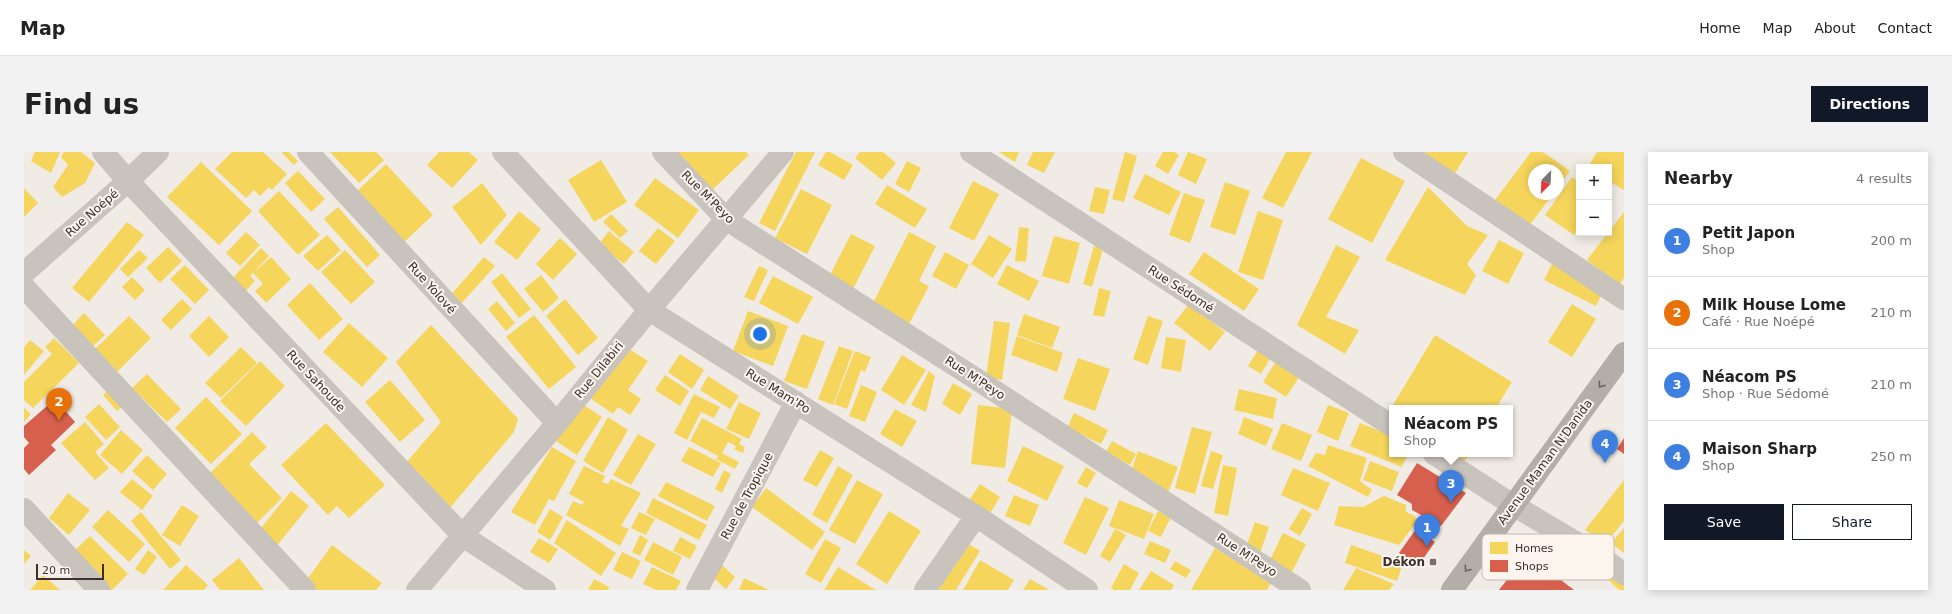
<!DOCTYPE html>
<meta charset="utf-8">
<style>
body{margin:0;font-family:"DejaVu Sans",sans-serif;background:#f2f2f2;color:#222}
.controls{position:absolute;right:12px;top:12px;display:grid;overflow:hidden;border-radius:0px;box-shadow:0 2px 10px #0003}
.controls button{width:36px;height:36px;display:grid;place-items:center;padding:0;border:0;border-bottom:1px solid #e0e0e0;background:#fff;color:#222;font:20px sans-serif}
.compass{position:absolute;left:1504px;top:12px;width:36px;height:36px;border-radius:50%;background:#fff;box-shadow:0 2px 10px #0003;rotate:204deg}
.scale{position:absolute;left:12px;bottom:10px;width:68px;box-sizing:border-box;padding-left:4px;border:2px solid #3b302b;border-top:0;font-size:11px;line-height:14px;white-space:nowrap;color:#3b302b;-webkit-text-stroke:3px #fbf5ee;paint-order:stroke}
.you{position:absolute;left:736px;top:182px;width:14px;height:14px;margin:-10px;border:3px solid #fff;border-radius:50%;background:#1a73e8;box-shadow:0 0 0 6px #1a73e833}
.badge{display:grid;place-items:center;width:26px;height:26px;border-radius:50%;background:#111827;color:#fff;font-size:13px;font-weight:700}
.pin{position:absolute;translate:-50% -33px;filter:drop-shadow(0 1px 2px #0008)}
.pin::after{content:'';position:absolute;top:21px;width:14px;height:12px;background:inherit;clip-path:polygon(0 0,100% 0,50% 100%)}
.popup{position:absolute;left:1365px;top:253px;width:124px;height:52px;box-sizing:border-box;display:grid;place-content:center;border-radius:0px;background:#fff;filter:drop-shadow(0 1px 3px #0005);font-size:13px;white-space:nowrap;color:#767676}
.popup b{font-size:15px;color:#222}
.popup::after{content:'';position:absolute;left:50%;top:100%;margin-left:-8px;border:8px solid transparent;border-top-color:#fff}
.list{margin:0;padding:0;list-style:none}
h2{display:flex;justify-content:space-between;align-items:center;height:52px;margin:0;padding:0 16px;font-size:17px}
h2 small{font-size:13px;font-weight:400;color:#767676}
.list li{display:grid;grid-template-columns:26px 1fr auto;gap:12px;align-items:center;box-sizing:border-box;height:72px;padding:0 16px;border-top:1px solid #e0e0e0}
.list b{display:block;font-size:15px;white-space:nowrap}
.list p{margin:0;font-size:13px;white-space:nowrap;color:#767676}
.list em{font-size:13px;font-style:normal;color:#767676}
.actions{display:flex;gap:8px;padding:12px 16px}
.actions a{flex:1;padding:9px 0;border:1px solid #111827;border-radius:0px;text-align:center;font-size:14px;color:#111827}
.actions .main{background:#111827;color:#fff}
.map{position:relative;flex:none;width:1600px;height:438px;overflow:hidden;border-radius:0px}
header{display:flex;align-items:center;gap:24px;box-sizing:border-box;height:56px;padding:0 20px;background:#fff;border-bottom:1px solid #e0e0e0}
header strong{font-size:19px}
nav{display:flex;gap:22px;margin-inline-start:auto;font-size:14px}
.intro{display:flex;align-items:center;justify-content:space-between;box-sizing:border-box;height:96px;padding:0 24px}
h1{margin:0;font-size:28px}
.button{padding:10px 18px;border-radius:0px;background:#111827;color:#fff;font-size:14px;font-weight:700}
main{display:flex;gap:24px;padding:0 24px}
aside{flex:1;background:#fff;border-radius:0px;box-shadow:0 2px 10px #0003}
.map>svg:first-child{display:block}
</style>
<header>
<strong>Map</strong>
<nav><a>Home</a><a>Map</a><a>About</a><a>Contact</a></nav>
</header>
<div class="intro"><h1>Find us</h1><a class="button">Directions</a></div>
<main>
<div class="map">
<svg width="1600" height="438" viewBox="0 0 1600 438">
<rect width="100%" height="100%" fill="#f0ebe5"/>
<path fill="#f6d55c" d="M 11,0 L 36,0 L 27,21 L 7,9 Z
M 40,0 L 57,0 L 71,11 L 61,31 L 38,45 L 29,35 L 44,13 L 37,5 Z
M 208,0 L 239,0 L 263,22 L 248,38 L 245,35 L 236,44 L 230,38 L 222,46 L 191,17 Z
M 259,0 L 265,0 L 274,9 L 270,13 L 258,1 Z
M 306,0 L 352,0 L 360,8 L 335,31 Z
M 415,0 L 445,0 L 454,8 L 428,36 L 403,13 Z
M 647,0 L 722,0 L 725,3 L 686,40 Z
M 772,0 L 791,0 L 751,79 L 735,71 Z
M 802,0 L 806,0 L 829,13 L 820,28 L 794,13 Z
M 836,0 L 859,0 L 872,11 L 858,28 L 831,6 Z
M 975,0 L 995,0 L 991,10 Z
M 1009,0 L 1031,0 L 1020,21 L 1003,13 Z
M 1101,0 L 1113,4 L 1100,50 L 1088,47 Z
M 1139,0 L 1150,0 L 1155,3 L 1144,22 L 1131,14 Z
M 1164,0 L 1183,7 L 1172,32 L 1154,23 Z
M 1262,0 L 1288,0 L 1259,56 L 1238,46 Z
M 1394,0 L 1444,0 L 1430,23 Z
M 1507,0 L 1519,0 L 1546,19 L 1534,35 L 1534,18 L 1510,18 L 1510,42 L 1529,42 L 1505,74 L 1471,48 Z
M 1573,0 L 1600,0 L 1600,38 L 1585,29 L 1585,15 L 1564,15 Z
M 1337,6 L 1381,29 L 1348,91 L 1304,67 Z
M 577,8 L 603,50 L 570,70 L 544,28 Z
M 883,9 L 897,16 L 885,40 L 871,32 Z
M 177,10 L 228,59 L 195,93 L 143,45 Z
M 362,12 L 409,63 L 379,91 L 331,41 Z
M 274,19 L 301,47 L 287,60 L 261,31 Z
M 1121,22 L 1157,40 L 1145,63 L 1109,46 Z
M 1548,25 L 1555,30 L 1555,76 L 1550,83 L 1521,63 Z
M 631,26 L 675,58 L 654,86 L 610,53 Z
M 949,29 L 975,42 L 950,89 L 925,76 Z
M 1201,30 L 1226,39 L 1211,83 L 1186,75 Z
M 458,31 L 483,63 L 457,93 L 428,55 Z
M 863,33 L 903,57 L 891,76 L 851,52 Z
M 1071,35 L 1086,38 L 1080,62 L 1065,59 Z
M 1404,35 L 1443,74 L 1464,83 L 1443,112 L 1452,123 L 1441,143 L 1361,108 Z
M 0,36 L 14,51 L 0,65 Z
M 777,37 L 808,53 L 783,102 L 751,86 Z
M 255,39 L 296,83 L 274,103 L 234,59 Z
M 1160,41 L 1181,48 L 1166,91 L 1145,83 Z
M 314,55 L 356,103 L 343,115 L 300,67 Z
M 495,59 L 517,77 L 493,108 L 470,90 Z
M 1234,59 L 1259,68 L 1239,128 L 1214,120 Z
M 1600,60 L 1600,126 L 1595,133 L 1563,108 Z
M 587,62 L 604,79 L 596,86 L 579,70 Z
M 103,70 L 120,83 L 65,150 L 48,136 Z
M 995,75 L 1005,76 L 1002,110 L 991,109 Z
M 634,76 L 651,89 L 632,112 L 615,99 Z
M 585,79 L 610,100 L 600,112 L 575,92 Z
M 222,80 L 236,93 L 216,114 L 202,101 Z
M 885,80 L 912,94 L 895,129 L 905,134 L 885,172 L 848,153 Z
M 827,82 L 851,94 L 828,139 L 804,127 Z
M 303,83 L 317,98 L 294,119 L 279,104 Z
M 965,83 L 988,97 L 969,126 L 947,112 Z
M 1030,84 L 1056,91 L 1045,132 L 1018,124 Z
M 536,86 L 553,102 L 529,128 L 512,112 Z
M 1475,88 L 1500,101 L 1484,132 L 1458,119 Z
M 1312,93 L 1336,105 L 1302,165 L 1335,178 L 1321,202 L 1273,173 Z
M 1070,94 L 1079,97 L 1068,135 L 1059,132 Z
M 144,95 L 158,109 L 136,131 L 122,116 Z
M 237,96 L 245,104 L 226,124 L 231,129 L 216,145 L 203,132 Z
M 115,98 L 124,106 L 104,125 L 96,117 Z
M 321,98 L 351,130 L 327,152 L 297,120 Z
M 921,100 L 945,113 L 932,137 L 908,124 Z
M 1180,100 L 1235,137 L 1220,159 L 1165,122 Z
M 247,105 L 267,127 L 242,151 L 231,139 L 239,132 L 229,121 Z
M 460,105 L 471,114 L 435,154 L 425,145 Z
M 1529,110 L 1581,135 L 1572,154 L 1520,128 Z
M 161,113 L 185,138 L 171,152 L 146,127 Z
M 983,113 L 1015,129 L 1005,149 L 973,132 Z
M 735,114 L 744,118 L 730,149 L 720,145 Z
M 478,121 L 507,157 L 495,166 L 467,130 Z
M 517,123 L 535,146 L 519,160 L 500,137 Z
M 749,124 L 789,145 L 774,172 L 735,151 Z
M 108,125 L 121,138 L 111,148 L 98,135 Z
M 286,131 L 319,167 L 295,188 L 263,153 Z
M 1075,136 L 1087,139 L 1080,165 L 1069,163 Z
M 158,147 L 168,157 L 147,178 L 137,168 Z
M 541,147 L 574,186 L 554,203 L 522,164 Z
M 473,149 L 491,171 L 482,179 L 464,157 Z
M 1165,152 L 1201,180 L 1186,199 L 1150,171 Z
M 1548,152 L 1572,167 L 1548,205 L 1524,190 Z
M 724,159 L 764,174 L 749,214 L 709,199 Z
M 60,161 L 81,183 L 64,199 L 43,179 Z
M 1000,162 L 1036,175 L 1028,196 L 993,183 Z
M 510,163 L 552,215 L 525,237 L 482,185 Z
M 105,164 L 127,186 L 92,221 L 69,199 Z
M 185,164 L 205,185 L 185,205 L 165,184 Z
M 1124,164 L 1139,169 L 1124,213 L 1109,207 Z
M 970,169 L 986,171 L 978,228 L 962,225 Z
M 325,171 L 364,206 L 338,235 L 299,200 Z
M 407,173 L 494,267 L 490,280 L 424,358 L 381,312 L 417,270 L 372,210 Z
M 778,182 L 801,190 L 783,237 L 760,229 Z
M 1411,183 L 1488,230 L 1472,256 L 1368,256 L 1368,273 L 1360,268 Z
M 993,184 L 1039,201 L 1033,220 L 987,203 Z
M 1142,185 L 1162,188 L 1157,220 L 1137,216 Z
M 30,186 L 55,211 L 9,256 L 0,248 L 0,230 L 28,202 L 21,195 Z
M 6,188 L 20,199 L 0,223 L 0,195 Z
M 815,194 L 829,199 L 809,253 L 794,247 Z
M 217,195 L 233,211 L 197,246 L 181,231 Z
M 602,195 L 624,209 L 604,238 L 617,247 L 606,263 L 594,255 L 589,262 L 567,247 Z
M 1234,198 L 1247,205 L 1237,222 L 1224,214 Z
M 831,199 L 847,205 L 841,220 L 837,218 L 823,257 L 810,252 Z
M 656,202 L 680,218 L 668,237 L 644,220 Z
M 878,203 L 902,218 L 880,253 L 857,238 Z
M 1054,206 L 1086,217 L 1071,259 L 1039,247 Z
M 236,209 L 261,234 L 222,274 L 196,249 Z
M 1252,209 L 1276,224 L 1262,245 L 1239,230 Z
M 905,219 L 911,224 L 902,260 L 887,253 Z
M 123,222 L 157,257 L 143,270 L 108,236 Z
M 641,223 L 665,239 L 656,254 L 631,238 Z
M 684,224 L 715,244 L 706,257 L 676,238 Z
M 366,228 L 401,268 L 376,290 L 341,250 Z
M 929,231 L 948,242 L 936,263 L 918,252 Z
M 837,233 L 853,240 L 841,270 L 825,264 Z
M 86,236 L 101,253 L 93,259 L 79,243 Z
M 1215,237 L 1253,246 L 1249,267 L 1210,258 Z
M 670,242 L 696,255 L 690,266 L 677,260 L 663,288 L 650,281 Z
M 182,245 L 218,282 L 187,312 L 151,276 Z
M 715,250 L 737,261 L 725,287 L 702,277 Z
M 557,251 L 578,265 L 553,303 L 532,289 Z
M 75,252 L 96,275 L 82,288 L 61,265 Z
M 954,253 L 988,257 L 981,316 L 947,312 Z
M 1304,253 L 1325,261 L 1314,289 L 1293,280 Z
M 0,256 L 7,262 L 0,270 Z
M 871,257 L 893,269 L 878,295 L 856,282 Z
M 1050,261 L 1084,278 L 1077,292 L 1043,276 Z
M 584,265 L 604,278 L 579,321 L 559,309 Z
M 1220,265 L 1249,277 L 1242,294 L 1214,282 Z
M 678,266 L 718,287 L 715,292 L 721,295 L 719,301 L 710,297 L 712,294 L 704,290 L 698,301 L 715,310 L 711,317 L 692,307 L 694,304 L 666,289 Z
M 61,270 L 80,292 L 71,300 L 85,316 L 71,328 L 37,291 Z
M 302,271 L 361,333 L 325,366 L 313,354 L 304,363 L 257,313 Z
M 1258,271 L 1288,283 L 1277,309 L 1247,297 Z
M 1336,271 L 1368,284 L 1368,302 L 1384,302 L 1378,315 L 1326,294 Z
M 1168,275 L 1188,280 L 1171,342 L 1151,336 Z
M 97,278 L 119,298 L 98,322 L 76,303 Z
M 228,280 L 243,295 L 225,312 L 258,346 L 232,372 L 184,323 Z
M 614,282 L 632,292 L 607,333 L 589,323 Z
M 1088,289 L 1112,302 L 1106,313 L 1082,300 Z
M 1304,293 L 1343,306 L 1336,329 L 1348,338 L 1344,345 L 1284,314 L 1292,301 L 1301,303 Z
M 999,294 L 1040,314 L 1023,349 L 983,329 Z
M 528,295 L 552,309 L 530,349 L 525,347 L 511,373 L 487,360 Z
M 665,295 L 697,311 L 689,325 L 657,309 Z
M 796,298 L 810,306 L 793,335 L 779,328 Z
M 1114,299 L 1154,315 L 1143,343 L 1108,317 Z
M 1187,299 L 1199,303 L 1189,337 L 1177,334 Z
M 1417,302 L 1445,302 L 1437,314 Z
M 123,303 L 143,322 L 129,338 L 108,319 Z
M 1346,309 L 1375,320 L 1368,339 L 1339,328 Z
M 1199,313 L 1213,316 L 1204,364 L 1190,361 Z
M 560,314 L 581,324 L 578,330 L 584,332 L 587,327 L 617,341 L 597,374 L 605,377 L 596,394 L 542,363 L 549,349 L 558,353 L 560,350 L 545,342 Z
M 814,314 L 829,323 L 803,371 L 788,363 Z
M 1062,315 L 1072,321 L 1063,336 L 1053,331 Z
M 1269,316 L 1306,331 L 1294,359 L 1257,343 Z
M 700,318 L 707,322 L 698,341 L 691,337 Z
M 108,327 L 129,344 L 118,358 L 96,340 Z
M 833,328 L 859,342 L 831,392 L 805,378 Z
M 1600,328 L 1600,369 L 1582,391 L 1561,378 Z
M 642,330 L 691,354 L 683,369 L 634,344 Z
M 956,332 L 976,345 L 963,366 L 942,353 Z
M 742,336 L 801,380 L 788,398 L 728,355 Z
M 267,339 L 285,354 L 251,396 L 232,382 Z
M 44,341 L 66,358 L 45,383 L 25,366 Z
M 990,343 L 1015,353 L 1006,374 L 981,364 Z
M 1360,344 L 1382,353 L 1382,360 L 1391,364 L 1392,371 L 1375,393 L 1310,373 L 1315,354 L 1339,355 Z
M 1061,345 L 1085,356 L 1062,403 L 1039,391 Z
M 629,346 L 683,373 L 675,388 L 622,361 Z
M 1095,348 L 1130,362 L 1120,387 L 1085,374 Z
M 158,353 L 175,364 L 156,394 L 138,383 Z
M 1278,356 L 1288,362 L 1276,384 L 1265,377 Z
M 526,357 L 539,365 L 526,388 L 513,380 Z
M 84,358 L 121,392 L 105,410 L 68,375 Z
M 865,359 L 897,379 L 863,432 L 832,412 Z
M 1134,359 L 1147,365 L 1137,385 L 1124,379 Z
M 117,360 L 157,408 L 146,417 L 107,369 Z
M 615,360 L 631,367 L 622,383 L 607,376 Z
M 543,368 L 592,401 L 577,424 L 530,391 Z
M 1231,370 L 1245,375 L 1236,401 L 1222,395 Z
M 1600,376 L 1600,401 L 1587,391 Z
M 1091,377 L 1102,383 L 1086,410 L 1076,404 Z
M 1259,381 L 1282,392 L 1267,422 L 1244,412 Z
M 616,383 L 624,388 L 616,404 L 608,400 Z
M 66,384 L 104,422 L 88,438 L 85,438 L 48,401 Z
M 656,385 L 673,394 L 666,407 L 649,399 Z
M 515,386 L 534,397 L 525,411 L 506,400 Z
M 801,387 L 817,396 L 797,431 L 781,422 Z
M 1126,389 L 1147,398 L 1141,411 L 1120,402 Z
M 629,390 L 658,405 L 649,423 L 620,408 Z
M 943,391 L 956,399 L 932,438 L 914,438 Z
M 308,393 L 358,431 L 352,438 L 291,438 L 282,429 Z
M 1327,393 L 1379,411 L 1373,429 L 1321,411 Z
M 1191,396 L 1248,429 L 1243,438 L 1167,438 Z
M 0,398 L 7,404 L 0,412 Z
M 124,398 L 133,405 L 120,423 L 111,417 Z
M 598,400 L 617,409 L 608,427 L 589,418 Z
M 215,406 L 240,438 L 196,438 L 188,428 Z
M 956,408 L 990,428 L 984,438 L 939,438 Z
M 1151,409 L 1167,418 L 1162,426 L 1146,417 Z
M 697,412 L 711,425 L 702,437 L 687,424 Z
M 1100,412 L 1115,421 L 1106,438 L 1090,438 L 1087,436 Z
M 162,413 L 184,433 L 180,438 L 139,438 Z
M 1584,413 L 1600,428 L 1600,438 L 1595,438 L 1577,421 Z
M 628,415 L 657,429 L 652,438 L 632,438 L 619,432 Z
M 814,415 L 852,438 L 800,438 Z
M 1332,416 L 1370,432 L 1365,438 L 1319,438 Z
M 1127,419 L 1150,433 L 1147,438 L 1115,438 Z
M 19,423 L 36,438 L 6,438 Z
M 720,426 L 745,438 L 715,438 Z
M 570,427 L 585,435 L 584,438 L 564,438 Z
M 1006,427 L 1024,437 L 1023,438 L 999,438 Z"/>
<path fill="#d6604d" d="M 31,247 L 51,270 L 27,293 L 32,298 L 5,323 L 0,317 L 0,296 L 5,291 L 0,285 L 0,274 Z
M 1600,286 L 1600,302 L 1593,297 Z
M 1393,311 L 1442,341 L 1417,374 L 1388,358 L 1388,352 L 1373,343 Z
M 1392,377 L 1411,390 L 1394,414 L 1375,401 Z
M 1503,402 L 1550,438 L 1475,438 Z"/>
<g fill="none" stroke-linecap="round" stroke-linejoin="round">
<path stroke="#c9c3be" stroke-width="22" d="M 79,0 L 104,29 L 439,384 L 521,438
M 284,0 L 533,271
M 479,0 L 625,158 L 952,364 L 1063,438
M 639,0 L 703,68 L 943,221 L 1276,438
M 947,0 L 1368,274
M 1380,0 L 1600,147
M 0,121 L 104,29 L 134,0
M 0,135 L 281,438
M 1410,302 L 1489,353 L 1580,407 L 1600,422
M 0,357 L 75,438
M 393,438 L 533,271 L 625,158 L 759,0
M 673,438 L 772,250
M 901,438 L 952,364"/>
<path stroke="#b4aea8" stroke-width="22" d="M 1428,438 L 1600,201"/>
</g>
<defs><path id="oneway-chevron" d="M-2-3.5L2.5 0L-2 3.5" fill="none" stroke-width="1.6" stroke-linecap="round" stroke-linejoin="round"/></defs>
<g stroke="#6b625d">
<use href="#oneway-chevron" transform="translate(1577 233) rotate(126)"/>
<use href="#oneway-chevron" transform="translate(1443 417) rotate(126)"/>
</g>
<rect fill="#7a716c" stroke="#fbf5ee" stroke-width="1.5" x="1405" y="406" width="8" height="8" rx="2"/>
<g text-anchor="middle" stroke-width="4" stroke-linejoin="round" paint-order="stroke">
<g font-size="12" fill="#3b302b" stroke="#fbf5ee">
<text transform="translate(684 45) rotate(45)" y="4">Rue M'Peyo</text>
<text transform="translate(68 61) rotate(-41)" y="4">Rue Noépé</text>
<text transform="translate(408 136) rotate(48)" y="4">Rue Yolové</text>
<text transform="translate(1157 137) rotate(33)" y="4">Rue Sédomé</text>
<text transform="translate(575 218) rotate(-51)" y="4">Rue Dilabiri</text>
<text transform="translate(951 226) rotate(33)" y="4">Rue M'Peyo</text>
<text transform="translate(292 229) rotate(47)" y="4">Rue Sahoude</text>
<text transform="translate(754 239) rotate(32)" y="4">Rue Mam'Po</text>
<text transform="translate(1521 310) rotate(-54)" y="4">Avenue Maman N'Danida</text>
<text transform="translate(723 344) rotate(-62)" y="4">Rue de Tropique</text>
<text transform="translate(1223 403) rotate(33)" y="4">Rue M'Peyo</text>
</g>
<g font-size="12" font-weight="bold" fill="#3b302b" stroke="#fbf5ee" text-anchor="end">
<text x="1401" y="414">Dékon</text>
</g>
</g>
<rect x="1458" y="382" width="132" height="46" rx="6" fill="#fbf5ee" stroke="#c1bab4" stroke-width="1"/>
<rect x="1466" y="390" width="18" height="12" fill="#f6d55c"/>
<rect x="1466" y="408" width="18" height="12" fill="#d6604d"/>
<g font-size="11" fill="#3b302b">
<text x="1491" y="400">Homes</text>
<text x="1491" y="418">Shops</text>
</g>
</svg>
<div class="controls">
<button>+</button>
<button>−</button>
</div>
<svg class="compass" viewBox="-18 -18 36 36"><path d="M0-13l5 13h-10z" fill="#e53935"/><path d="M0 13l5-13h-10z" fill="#767676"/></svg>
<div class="scale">20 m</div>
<div class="you"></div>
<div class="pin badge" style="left:1403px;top:395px;background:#3f7fe0">1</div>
<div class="pin badge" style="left:35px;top:269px;background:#e8710a">2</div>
<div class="pin badge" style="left:1427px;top:351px;background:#3f7fe0">3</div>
<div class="popup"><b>Néacom PS</b>Shop</div>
<div class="pin badge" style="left:1581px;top:311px;background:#3f7fe0">4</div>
</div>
<aside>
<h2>Nearby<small>4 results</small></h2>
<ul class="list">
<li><span class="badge" style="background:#3f7fe0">1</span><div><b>Petit Japon</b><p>Shop</p></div><em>200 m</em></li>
<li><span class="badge" style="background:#e8710a">2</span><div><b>Milk House Lome</b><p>Café · Rue Noépé</p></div><em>210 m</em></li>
<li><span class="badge" style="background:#3f7fe0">3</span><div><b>Néacom PS</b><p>Shop · Rue Sédomé</p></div><em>210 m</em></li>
<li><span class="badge" style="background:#3f7fe0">4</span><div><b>Maison Sharp</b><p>Shop</p></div><em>250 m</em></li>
</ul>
<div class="actions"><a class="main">Save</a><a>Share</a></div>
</aside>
</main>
